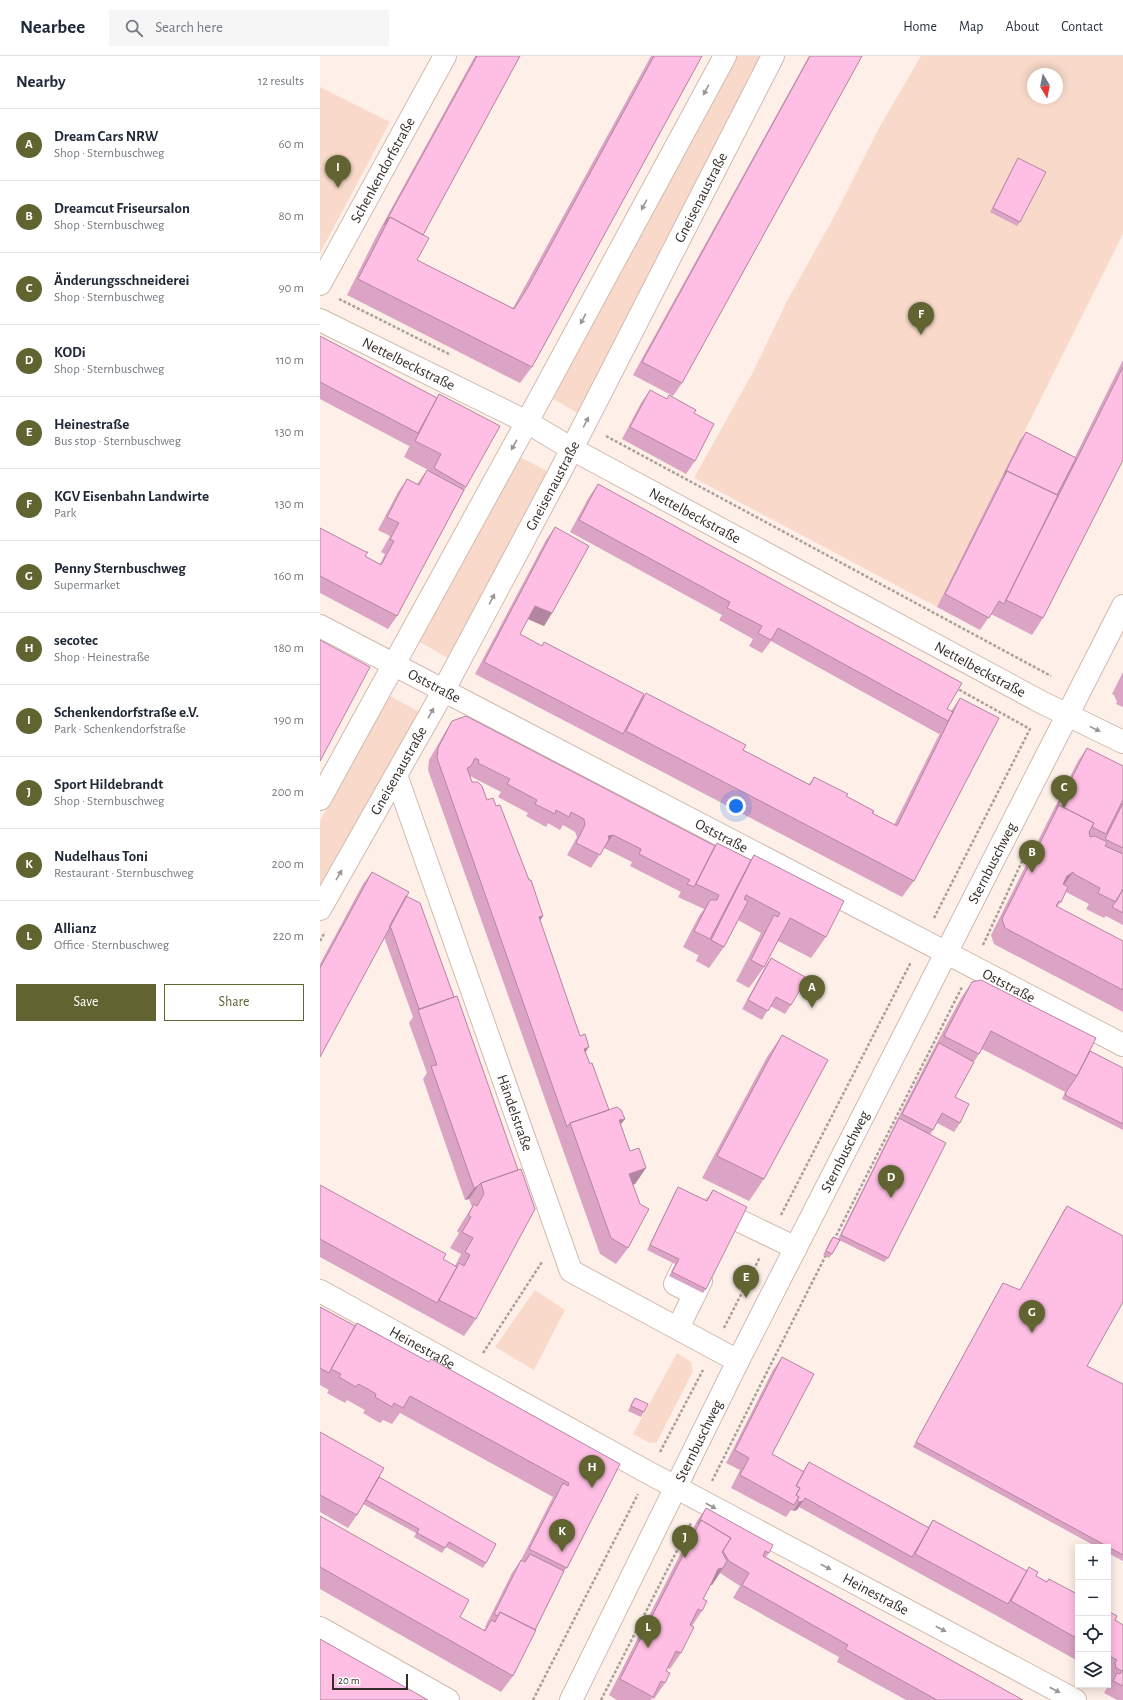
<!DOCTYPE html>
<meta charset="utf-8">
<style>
body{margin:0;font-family:"Alegreya Sans",sans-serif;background:#f6f6f7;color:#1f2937}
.controls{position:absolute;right:12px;bottom:12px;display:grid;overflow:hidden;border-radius:0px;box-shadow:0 2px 10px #0003}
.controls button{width:36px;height:36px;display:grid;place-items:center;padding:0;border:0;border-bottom:1px solid #e0e1e3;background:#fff;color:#1f2937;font:20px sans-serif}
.compass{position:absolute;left:707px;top:12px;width:36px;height:36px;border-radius:50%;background:#fff;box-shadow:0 2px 10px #0003;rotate:170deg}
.scale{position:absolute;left:12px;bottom:10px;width:76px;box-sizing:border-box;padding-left:4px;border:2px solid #352d28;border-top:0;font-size:11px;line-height:14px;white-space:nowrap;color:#352d28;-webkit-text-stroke:3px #fff;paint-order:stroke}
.you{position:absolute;left:416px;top:750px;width:14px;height:14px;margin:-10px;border:3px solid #fff;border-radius:50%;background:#1a73e8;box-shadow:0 0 0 6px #1a73e833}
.badge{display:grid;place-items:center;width:26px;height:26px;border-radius:50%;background:#616330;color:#fff;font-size:13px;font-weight:700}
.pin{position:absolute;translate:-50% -33px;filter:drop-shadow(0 1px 2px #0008)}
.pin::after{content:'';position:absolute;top:21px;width:14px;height:12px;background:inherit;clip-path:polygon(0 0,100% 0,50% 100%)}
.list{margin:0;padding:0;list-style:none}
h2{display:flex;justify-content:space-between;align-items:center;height:52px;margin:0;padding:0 16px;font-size:17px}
h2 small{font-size:13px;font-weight:400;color:#747a83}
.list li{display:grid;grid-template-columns:26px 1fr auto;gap:12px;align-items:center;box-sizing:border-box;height:72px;padding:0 16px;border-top:1px solid #e0e1e3}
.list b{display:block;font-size:15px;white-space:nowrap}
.list p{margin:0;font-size:13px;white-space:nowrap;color:#747a83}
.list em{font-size:13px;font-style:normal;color:#747a83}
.actions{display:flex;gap:8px;padding:12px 16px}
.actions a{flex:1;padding:9px 0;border:1px solid #616330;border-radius:0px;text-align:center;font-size:14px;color:#616330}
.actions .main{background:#616330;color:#fff}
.icon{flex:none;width:22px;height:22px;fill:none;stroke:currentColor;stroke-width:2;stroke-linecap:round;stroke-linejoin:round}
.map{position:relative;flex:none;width:803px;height:1644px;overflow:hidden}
header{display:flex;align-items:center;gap:24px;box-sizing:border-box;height:56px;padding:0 20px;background:#fff;border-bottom:1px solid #e0e1e3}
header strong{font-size:19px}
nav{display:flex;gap:22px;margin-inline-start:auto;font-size:14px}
.search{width:280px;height:36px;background:#f6f6f7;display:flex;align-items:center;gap:10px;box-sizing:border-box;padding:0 14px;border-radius:0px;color:#747a83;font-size:15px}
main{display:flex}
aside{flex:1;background:#fff}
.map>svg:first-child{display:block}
</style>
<header>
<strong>Nearbee</strong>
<div class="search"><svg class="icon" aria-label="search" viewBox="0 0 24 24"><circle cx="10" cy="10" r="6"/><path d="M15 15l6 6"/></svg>Search here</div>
<nav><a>Home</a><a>Map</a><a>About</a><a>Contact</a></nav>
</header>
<main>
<aside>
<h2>Nearby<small>12 results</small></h2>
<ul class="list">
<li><span class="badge">A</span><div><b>Dream Cars NRW</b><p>Shop · Sternbuschweg</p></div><em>60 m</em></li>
<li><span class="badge">B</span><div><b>Dreamcut Friseursalon</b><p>Shop · Sternbuschweg</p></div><em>80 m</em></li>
<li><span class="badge">C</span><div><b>Änderungsschneiderei</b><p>Shop · Sternbuschweg</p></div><em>90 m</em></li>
<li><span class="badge">D</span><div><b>KODi</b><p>Shop · Sternbuschweg</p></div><em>110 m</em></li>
<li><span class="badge">E</span><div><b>Heinestraße</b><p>Bus stop · Sternbuschweg</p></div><em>130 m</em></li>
<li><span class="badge">F</span><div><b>KGV Eisenbahn Landwirte</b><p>Park</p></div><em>130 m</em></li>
<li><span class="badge">G</span><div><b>Penny Sternbuschweg</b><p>Supermarket</p></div><em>160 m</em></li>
<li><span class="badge">H</span><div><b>secotec</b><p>Shop · Heinestraße</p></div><em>180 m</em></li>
<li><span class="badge">I</span><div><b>Schenkendorfstraße e.V.</b><p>Park · Schenkendorfstraße</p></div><em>190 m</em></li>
<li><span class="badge">J</span><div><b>Sport Hildebrandt</b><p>Shop · Sternbuschweg</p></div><em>200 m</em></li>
<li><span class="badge">K</span><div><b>Nudelhaus Toni</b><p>Restaurant · Sternbuschweg</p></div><em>200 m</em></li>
<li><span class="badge">L</span><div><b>Allianz</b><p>Office · Sternbuschweg</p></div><em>220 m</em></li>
</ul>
<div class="actions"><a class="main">Save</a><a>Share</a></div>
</aside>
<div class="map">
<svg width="803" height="1644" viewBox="0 0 803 1644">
<rect width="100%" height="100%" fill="#fef0e9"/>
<path fill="#f9daca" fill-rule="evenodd" d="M 415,0 L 443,0 L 259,358 L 230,341 Z
M 601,0 L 803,0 L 803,178 L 617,551 L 374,422 L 433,316 L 468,243 L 515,159 L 560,70 ZM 713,18 L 737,18 L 737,42 L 713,42 Z
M 0,31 L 70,66 L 0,197 Z
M 198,400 L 229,416 L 128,602 L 98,585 Z
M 68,639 L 100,656 L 0,831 L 0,765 Z
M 215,1234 L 245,1254 L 214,1314 L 175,1291 Z
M 357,1297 L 371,1306 L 373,1315 L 337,1386 L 330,1387 L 313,1378 Z"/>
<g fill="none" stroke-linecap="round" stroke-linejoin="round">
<defs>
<g id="minor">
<path id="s1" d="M 0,228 L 125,0"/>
<path id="s2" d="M 0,264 L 207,366 L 252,393 L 721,646 L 803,686"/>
<path id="s3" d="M 0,570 L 803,989"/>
<path id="s4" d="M 76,719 L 251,1215 L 418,1305"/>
<path d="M 0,743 L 207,366 L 405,0"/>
<path id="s5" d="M 0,853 L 114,652 L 241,414 L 453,0"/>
<path d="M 393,1152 L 476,1192"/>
<path d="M 370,1197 L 355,1228 L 375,1238"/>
<path id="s6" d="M 0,1235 L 329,1417 L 755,1644"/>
<path d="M 358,1272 L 381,1225"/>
<path d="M 0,1572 L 128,1644"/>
</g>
<g id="major">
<path id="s7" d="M 251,1644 L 418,1305 L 803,550"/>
</g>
</defs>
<use href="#minor" stroke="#d1baaf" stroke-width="24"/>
<use href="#major" stroke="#d1baaf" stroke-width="24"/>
<path stroke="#ab9f99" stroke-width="2.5" stroke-dasharray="3 2" stroke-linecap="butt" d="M 19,243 L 131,299
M 286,380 L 731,620
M 614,862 L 710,673 L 636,632
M 0,885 L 5,876
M 663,889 L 704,801
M 461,1159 L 591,906
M 514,1184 L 642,931
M 404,1272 L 440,1201
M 163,1297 L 222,1206
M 340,1396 L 383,1314
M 392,1425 L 506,1199
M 213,1644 L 318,1438
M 281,1644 L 371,1467"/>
<use href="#minor" stroke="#fff" stroke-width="22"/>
<use href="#major" stroke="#fff" stroke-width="22"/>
</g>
<path fill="#dba4c4" d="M 155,0 L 200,0 L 103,179 L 97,204 L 193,252 L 331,0 L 382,0 L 212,311 L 200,327 L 27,239 L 58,177 Z
M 489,0 L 542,0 L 362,327 L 353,340 L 313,319 Z
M 698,102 L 700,166 L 697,170 L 670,156 L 695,107 Z
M 0,280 L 117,342 L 119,338 L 146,431 L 77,560 L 68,573 L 0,537 L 0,472 L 45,500 L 60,508 L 65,498 L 61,496 L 70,480 L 58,474 L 78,436 L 87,423 L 97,428 L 107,414 L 110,415 L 84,401 L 90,389 L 89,390 L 0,343 Z
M 803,304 L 803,404 L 723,562 L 712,579 L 671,558 L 660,574 L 617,551 L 700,384 L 706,376 L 755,401 Z
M 330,334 L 375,405 L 366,418 L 302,383 L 321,347 Z
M 278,428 L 627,653 L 631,655 L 640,642 L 594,825 L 582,841 L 155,618 L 226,484 L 235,471 L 232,557 L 224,570 L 207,563 L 200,578 L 222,590 L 224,586 L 423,694 L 489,728 L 494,721 L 526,740 L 554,755 L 553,758 L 574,769 L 620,677 L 619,678 L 451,585 L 442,597 L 429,590 L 433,583 L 399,564 L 402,559 L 250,476 L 269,441 Z
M 803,616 L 803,651 L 796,648 L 797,646 L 794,639 L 792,638 Z
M 132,665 L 395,790 L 397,787 L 431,804 L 434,799 L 506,881 L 491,902 L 458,885 L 444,911 L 429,932 L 416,925 L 439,881 L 441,877 L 418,864 L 404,891 L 389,912 L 376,905 L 379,898 L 378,899 L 363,891 L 379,860 L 384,853 L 358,841 L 361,836 L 310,810 L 312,806 L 284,792 L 271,812 L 247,799 L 257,781 L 255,776 L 243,769 L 240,774 L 228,767 L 226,771 L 206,760 L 208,757 L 178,741 L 181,736 L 150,720 L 152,726 L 167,744 L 176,750 L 209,824 L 223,860 L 220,865 L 270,1008 L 289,1054 L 300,1069 L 310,1095 L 326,1112 L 315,1128 L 313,1128 L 308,1192 L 296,1208 L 280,1198 L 108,714 L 109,704 L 124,678 Z
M 767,692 L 803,710 L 803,869 L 786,860 L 784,862 L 766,853 L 769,848 L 746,836 L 741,846 L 737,851 L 803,885 L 803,956 L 674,888 L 671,879 L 758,705 Z
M 52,816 L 86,840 L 134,941 L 198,1114 L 156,1263 L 144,1280 L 0,1201 L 0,1129 L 123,1203 L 135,1210 L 141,1198 L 130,1192 L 139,1177 L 137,1175 L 143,1165 L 152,1151 L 149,1143 L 145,1144 L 103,1023 L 107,1017 L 89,967 L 93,961 L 64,881 L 0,1001 L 0,908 L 43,828 Z
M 451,902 L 471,949 L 465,958 L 450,950 L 442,964 L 422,953 L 445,911 Z
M 652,926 L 770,995 L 803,1012 L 803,1074 L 742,1043 L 745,1036 L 662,993 L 654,1006 L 635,1041 L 640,1067 L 634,1076 L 617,1067 L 610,1079 L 568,1202 L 564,1206 L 519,1184 L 512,1198 L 509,1202 L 503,1199 L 510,1185 L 513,1181 L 518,1183 L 576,1066 L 612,996 L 641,942 Z
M 462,979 L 444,1123 L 429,1145 L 382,1122 L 447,1001 Z
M 358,1131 L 386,1144 L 393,1134 L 386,1233 L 383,1237 L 349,1220 L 355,1208 L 327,1194 L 355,1136 Z
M 747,1150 L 767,1310 L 803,1328 L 803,1505 L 788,1497 L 788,1491 L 777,1491 L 593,1391 L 680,1232 L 683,1227 L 700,1234 L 744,1154 Z
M 0,1251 L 35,1270 L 37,1267 L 109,1306 L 300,1408 L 247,1512 L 244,1515 L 193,1620 L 181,1636 L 0,1533 L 0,1460 L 140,1561 L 164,1574 L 166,1571 L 165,1571 L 192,1517 L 201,1504 L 233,1441 L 80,1357 L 72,1368 L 63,1364 L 60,1367 L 43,1357 L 45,1354 L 27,1344 L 25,1347 L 7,1337 L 9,1334 L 0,1329 Z
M 462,1301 L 452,1398 L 483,1415 L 489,1406 L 608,1471 L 613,1464 L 707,1515 L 709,1511 L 716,1520 L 727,1526 L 729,1523 L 758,1543 L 758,1605 L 679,1561 L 479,1451 L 477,1454 L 473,1455 L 471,1454 L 466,1461 L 411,1432 L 420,1414 L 406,1407 L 453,1314 Z
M 315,1342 L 324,1356 L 321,1361 L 308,1355 L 312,1346 Z
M 0,1376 L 59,1421 L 166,1507 L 163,1512 L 126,1491 L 122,1497 L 94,1481 L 96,1477 L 43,1448 L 37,1459 L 28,1472 L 0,1456 Z
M 386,1452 L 449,1497 L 446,1501 L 703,1644 L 586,1644 L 517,1606 L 519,1601 L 413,1542 L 420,1530 L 400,1517 L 392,1529 L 390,1529 L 383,1543 L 382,1555 L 372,1570 L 361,1597 L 350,1613 L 347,1612 L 346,1615 L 345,1627 L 334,1643 L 332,1642 L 331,1644 L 297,1644 L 289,1639 L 377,1465 Z
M 788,1555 L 795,1564 L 803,1569 L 803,1644 L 797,1644 L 784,1637 L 788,1630 L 787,1629 L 788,1629 Z"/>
<path fill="#b286a0" d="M 215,550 L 232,557 L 224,570 L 206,562 Z
M 293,779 L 284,792 L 288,780 Z
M 753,816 L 742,832 L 735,836 L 747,820 Z
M 223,860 L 214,873 L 219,861 Z
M 269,991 L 260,1004 L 264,993 Z
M 305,1063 L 293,1079 L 299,1064 Z
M 326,1112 L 315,1128 L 298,1134 L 309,1118 Z
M 158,1130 L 149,1143 L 145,1144 L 154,1132 Z
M 483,1445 L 477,1454 L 473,1455 L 479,1446 Z
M 403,1512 L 392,1529 L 387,1529 L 398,1513 Z"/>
<path fill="#ffbfe4" stroke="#b286a0" d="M 157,0 L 200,0 L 103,179 L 70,161 L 64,169 Z
M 334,0 L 382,0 L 212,311 L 38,223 L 70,161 L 109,182 L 97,204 L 194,253 L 208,231 Z
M 490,0 L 542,0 L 362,327 L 322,306 Z
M 698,102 L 726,116 L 700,166 L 673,152 Z
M 0,280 L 117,342 L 98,377 L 0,326 Z
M 803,311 L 803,404 L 723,562 L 686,544 Z
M 330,334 L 347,343 L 349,339 L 376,354 L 374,357 L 394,368 L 375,405 L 310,371 Z
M 119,338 L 180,370 L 146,431 L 114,412 L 121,398 L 95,385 Z
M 706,376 L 756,402 L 737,439 L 687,415 L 684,419 Z
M 107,414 L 144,434 L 77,560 L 0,520 L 0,472 L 46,496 L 48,496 L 45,500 L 61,509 L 74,485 L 70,483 L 79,467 L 67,461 L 87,423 L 99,429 Z
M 687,415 L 738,439 L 684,548 L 679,545 L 669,562 L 625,538 Z
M 278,428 L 642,627 L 627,653 L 633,656 L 628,665 L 458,572 L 451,584 L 438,577 L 442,570 L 407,552 L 410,546 L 259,464 Z
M 235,471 L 269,490 L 232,557 L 215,550 L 200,578 L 222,590 L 224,586 L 324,638 L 303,678 L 164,606 Z
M 0,584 L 50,611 L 0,705 Z
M 326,637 L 426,689 L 423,694 L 490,729 L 494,721 L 528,738 L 526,740 L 554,755 L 552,757 L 577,770 L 640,642 L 679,662 L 594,825 L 306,675 Z
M 146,660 L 395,790 L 374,831 L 367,828 L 370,824 L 319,798 L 321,793 L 293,779 L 288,780 L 289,783 L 280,799 L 256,787 L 265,769 L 264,763 L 251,756 L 249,761 L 236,754 L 235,758 L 215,748 L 217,744 L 187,728 L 190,723 L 158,707 L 159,704 L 155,702 L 151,710 L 147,712 L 152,726 L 158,726 L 162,730 L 167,744 L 173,742 L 176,750 L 180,749 L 209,824 L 211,824 L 223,860 L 219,861 L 260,980 L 265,978 L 269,991 L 264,993 L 270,1008 L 272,1007 L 289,1054 L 250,1067 L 247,1071 L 117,702 L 118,692 L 132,665 Z
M 767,692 L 803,710 L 803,744 L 786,778 L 772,771 L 774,767 L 739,749 L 736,753 Z
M 803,747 L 803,792 L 785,783 Z
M 739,749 L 774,767 L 769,776 L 770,781 L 775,780 L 787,786 L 785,790 L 803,798 L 803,833 L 796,846 L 778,837 L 780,832 L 754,818 L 753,816 L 747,820 L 743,828 L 748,831 L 741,846 L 739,845 L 736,850 L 803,885 L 803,934 L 685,872 L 682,863 Z
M 397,787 L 431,804 L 390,883 L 374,875 L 390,844 L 397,844 L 399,839 L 376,828 Z
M 434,799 L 524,845 L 506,881 L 470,862 L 444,911 L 431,904 L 454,859 L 458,861 L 460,857 L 426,839 L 424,843 L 428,845 L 404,891 L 391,884 Z
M 52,816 L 89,836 L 0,1001 L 0,912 Z
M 803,833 L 803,857 L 792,851 Z
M 86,840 L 100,847 L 134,941 L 99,953 L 71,872 L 69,871 Z
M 451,902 L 487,922 L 471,949 L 456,941 L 448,955 L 428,944 Z
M 661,924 L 776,982 L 757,1020 L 671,975 L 659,998 L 624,980 L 652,926 Z
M 137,940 L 198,1114 L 161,1127 L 158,1130 L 154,1132 L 111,1010 L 117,1009 L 98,954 Z
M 462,979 L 508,1004 L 444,1123 L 397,1100 Z
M 619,987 L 654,1006 L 635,1041 L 649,1048 L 640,1067 L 622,1057 L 613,1074 L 582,1058 Z
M 770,995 L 803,1012 L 803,1068 L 745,1039 L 748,1033 L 757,1020 Z
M 297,1051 L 301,1054 L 305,1063 L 299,1064 L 310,1095 L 319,1092 L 326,1112 L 309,1118 L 320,1148 L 329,1153 L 308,1192 L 291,1182 L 250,1067 Z
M 579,1062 L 626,1087 L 568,1202 L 521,1179 Z
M 201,1113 L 215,1153 L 156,1263 L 119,1244 L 139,1207 L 144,1210 L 150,1199 L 145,1196 L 153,1182 L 142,1176 L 151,1161 L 148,1159 L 154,1148 L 157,1150 L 164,1138 L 161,1127 Z
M 0,1129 L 126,1198 L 123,1203 L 137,1211 L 117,1247 L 0,1183 Z
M 358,1131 L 387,1145 L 393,1134 L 427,1151 L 386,1233 L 352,1216 L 359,1203 L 330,1189 Z
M 747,1150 L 803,1180 L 803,1246 L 767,1310 L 803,1328 L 803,1499 L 596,1386 L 683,1227 L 700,1234 Z
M 513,1181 L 520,1184 L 512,1198 L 506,1195 Z
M 0,1251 L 35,1270 L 9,1317 L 0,1312 Z
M 37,1267 L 109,1306 L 111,1303 L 300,1408 L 247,1512 L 209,1493 L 243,1427 L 248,1430 L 249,1427 L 90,1340 L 83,1352 L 74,1347 L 72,1351 L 55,1341 L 56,1338 L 48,1333 L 38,1328 L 36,1331 L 19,1321 L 21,1318 L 11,1313 Z
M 462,1301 L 494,1318 L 452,1398 L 484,1416 L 476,1430 L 480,1432 L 476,1439 L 479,1441 L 474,1449 L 420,1419 L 429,1402 L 415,1394 Z
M 315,1342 L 328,1348 L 324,1356 L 311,1350 Z
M 0,1376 L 64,1412 L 37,1459 L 0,1439 Z
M 489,1406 L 609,1472 L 592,1501 L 485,1442 L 483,1445 L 479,1446 L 477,1445 L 479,1441 L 476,1439 L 480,1432 L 476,1430 Z
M 59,1421 L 176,1488 L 166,1507 L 129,1486 L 125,1492 L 97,1477 L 99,1473 L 46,1444 Z
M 386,1452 L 453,1489 L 449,1497 L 445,1495 L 443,1500 L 703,1644 L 617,1644 L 525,1593 L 528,1589 L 422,1529 L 429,1517 L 409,1505 L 403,1495 L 411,1482 L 381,1464 L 378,1468 Z
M 0,1460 L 149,1544 L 140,1561 L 165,1575 L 171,1564 L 175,1566 L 180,1556 L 216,1574 L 193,1620 L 0,1511 Z
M 381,1464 L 411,1482 L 402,1496 L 407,1505 L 403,1512 L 398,1513 L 391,1528 L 383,1543 L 387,1545 L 382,1555 L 378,1553 L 370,1569 L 374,1571 L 361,1597 L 356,1595 L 346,1615 L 350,1617 L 345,1627 L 341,1625 L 333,1641 L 300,1623 Z
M 613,1464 L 707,1515 L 688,1548 L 595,1498 Z
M 210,1498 L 244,1515 L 215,1574 L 180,1556 L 178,1560 L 174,1558 L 201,1504 L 205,1506 Z
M 709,1511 L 718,1516 L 716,1520 L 727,1526 L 729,1523 L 757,1538 L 755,1542 L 758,1543 L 758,1583 L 691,1545 Z
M 788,1555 L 797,1560 L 795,1564 L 803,1569 L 803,1614 L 802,1615 L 796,1612 L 795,1607 L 797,1604 L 788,1599 Z
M 0,1583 L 108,1644 L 0,1644 Z
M 803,1614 L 803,1630 L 793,1625 L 797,1617 L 800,1618 Z"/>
<defs><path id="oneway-solid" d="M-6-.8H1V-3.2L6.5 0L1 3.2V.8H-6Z"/></defs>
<g fill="#9a9694">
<use href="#oneway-solid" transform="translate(386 34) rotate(118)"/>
<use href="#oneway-solid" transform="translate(324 149) rotate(118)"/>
<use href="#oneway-solid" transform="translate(263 263) rotate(118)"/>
<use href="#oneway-solid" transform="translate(266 366) rotate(-63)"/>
<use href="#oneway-solid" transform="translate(194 389) rotate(119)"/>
<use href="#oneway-solid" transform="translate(172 543) rotate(-62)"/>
<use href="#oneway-solid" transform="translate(111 657) rotate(-61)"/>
<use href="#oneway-solid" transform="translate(775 673) rotate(26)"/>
<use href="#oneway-solid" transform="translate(19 819) rotate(-60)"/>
<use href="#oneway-solid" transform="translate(391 1450) rotate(28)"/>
<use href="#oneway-solid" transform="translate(506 1511) rotate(28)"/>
<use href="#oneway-solid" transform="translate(621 1573) rotate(28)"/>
<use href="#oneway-solid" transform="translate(735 1634) rotate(28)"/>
</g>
<g text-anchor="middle" stroke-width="3" stroke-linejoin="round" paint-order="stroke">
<g font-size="15" fill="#352d28" stroke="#fff">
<text dy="5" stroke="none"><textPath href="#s1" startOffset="130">Schenkendorfstraße</textPath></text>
<text dy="5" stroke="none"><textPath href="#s5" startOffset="807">Gneisenaustraße</textPath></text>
<text dy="5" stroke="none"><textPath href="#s2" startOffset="99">Nettelbeckstraße</textPath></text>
<text dy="5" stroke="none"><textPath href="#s5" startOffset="483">Gneisenaustraße</textPath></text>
<text dy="5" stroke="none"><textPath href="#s2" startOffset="423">Nettelbeckstraße</textPath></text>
<text dy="5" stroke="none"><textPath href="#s2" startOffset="747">Nettelbeckstraße</textPath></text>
<text dy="5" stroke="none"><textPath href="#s3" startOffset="129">Oststraße</textPath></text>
<text dy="5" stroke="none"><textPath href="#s5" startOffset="159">Gneisenaustraße</textPath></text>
<text dy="5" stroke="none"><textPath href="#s3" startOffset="453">Oststraße</textPath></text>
<text dy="5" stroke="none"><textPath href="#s7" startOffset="937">Sternbuschweg</textPath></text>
<text dy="5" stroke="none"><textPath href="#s3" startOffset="777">Oststraße</textPath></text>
<text dy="5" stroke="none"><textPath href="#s4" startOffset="358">Händelstraße</textPath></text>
<text dy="5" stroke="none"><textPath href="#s7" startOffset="613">Sternbuschweg</textPath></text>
<text dy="5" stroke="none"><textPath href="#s6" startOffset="117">Heinestraße</textPath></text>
<text dy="5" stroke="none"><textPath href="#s7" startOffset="289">Sternbuschweg</textPath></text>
<text dy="5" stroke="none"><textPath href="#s6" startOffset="633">Heinestraße</textPath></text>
</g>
</g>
</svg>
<div class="controls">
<button>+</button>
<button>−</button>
<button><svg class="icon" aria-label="locate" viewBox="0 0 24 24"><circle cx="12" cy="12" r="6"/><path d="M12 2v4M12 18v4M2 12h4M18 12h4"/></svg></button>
<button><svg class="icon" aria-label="layers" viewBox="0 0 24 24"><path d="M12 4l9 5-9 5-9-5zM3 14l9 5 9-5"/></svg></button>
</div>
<svg class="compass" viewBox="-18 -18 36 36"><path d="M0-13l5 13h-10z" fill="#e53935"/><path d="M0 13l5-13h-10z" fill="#747a83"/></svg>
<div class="scale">20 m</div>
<div class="you"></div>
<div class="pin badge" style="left:492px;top:952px">A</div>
<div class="pin badge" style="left:712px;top:817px">B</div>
<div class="pin badge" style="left:744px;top:752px">C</div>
<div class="pin badge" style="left:571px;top:1142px">D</div>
<div class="pin badge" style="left:426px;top:1242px">E</div>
<div class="pin badge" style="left:601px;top:279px">F</div>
<div class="pin badge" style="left:712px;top:1277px">G</div>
<div class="pin badge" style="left:272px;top:1432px">H</div>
<div class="pin badge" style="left:18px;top:132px">I</div>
<div class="pin badge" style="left:365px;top:1502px">J</div>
<div class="pin badge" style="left:242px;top:1496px">K</div>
<div class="pin badge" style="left:328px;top:1592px">L</div>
</div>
</main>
